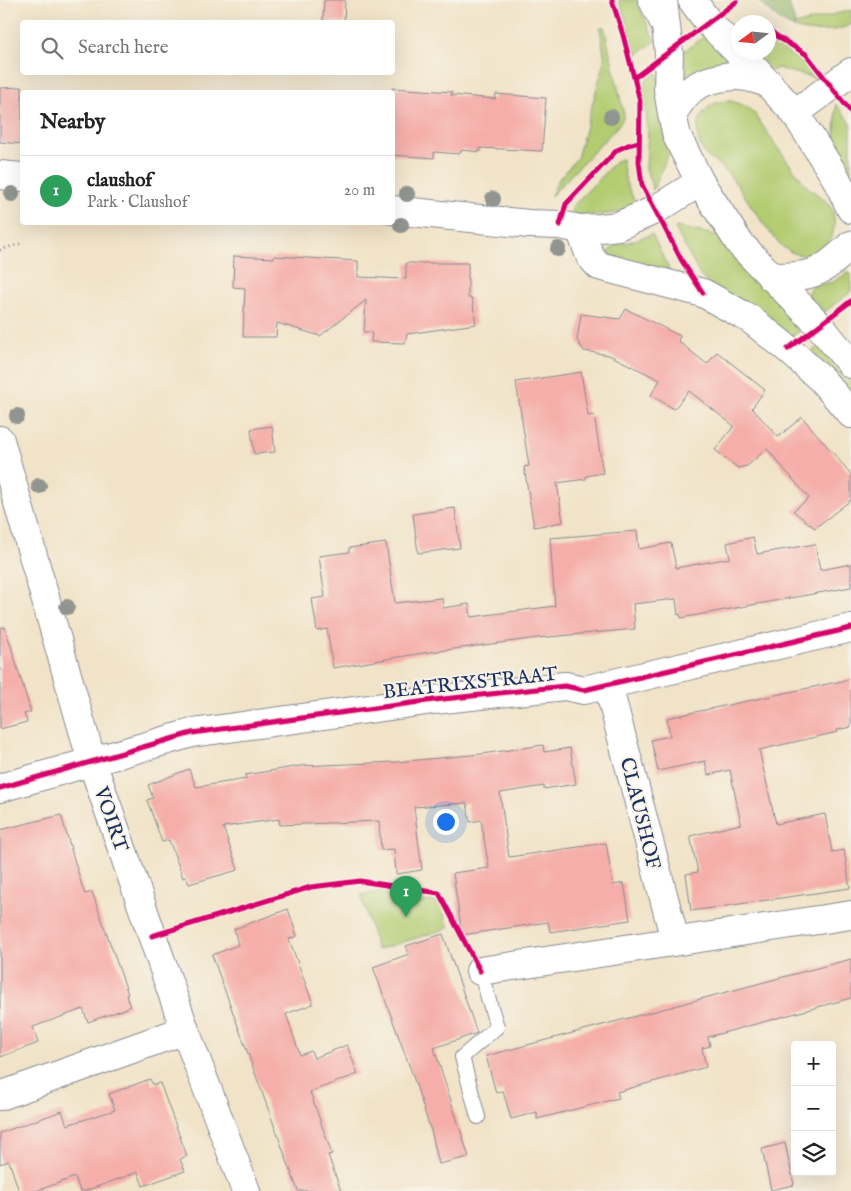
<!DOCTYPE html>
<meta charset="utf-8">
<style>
body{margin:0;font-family:"IM FELL English",serif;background:#f2f2f2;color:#222}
.controls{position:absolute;right:15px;bottom:15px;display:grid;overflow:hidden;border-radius:5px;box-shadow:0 5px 20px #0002}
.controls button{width:45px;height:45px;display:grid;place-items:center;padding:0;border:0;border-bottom:1px solid #e0e0e0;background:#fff;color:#222;font:25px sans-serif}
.compass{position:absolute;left:731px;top:15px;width:45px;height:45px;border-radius:50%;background:#fff;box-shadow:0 5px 20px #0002;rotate:255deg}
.you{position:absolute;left:445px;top:821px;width:18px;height:18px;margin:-12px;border:4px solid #fff;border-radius:50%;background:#1a73e8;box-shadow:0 0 0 8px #1a73e833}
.badge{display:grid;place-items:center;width:32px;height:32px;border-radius:50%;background:#c8321e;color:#fff;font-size:16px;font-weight:700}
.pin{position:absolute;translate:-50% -41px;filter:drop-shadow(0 1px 2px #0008)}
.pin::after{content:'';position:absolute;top:26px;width:18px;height:15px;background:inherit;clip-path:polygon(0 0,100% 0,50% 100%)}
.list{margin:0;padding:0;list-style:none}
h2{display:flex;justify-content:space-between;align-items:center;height:65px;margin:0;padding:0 20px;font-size:21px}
h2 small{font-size:16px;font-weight:400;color:#767676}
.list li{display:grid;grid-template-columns:32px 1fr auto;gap:15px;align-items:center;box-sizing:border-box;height:70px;padding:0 20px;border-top:1px solid #e0e0e0}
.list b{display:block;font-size:19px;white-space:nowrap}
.list p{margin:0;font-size:16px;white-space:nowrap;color:#767676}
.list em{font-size:16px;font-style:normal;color:#767676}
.icon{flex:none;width:28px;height:28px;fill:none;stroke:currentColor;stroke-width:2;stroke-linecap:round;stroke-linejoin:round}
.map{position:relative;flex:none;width:851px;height:1191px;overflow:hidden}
.search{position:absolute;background:#fff;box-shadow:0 5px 20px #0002;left:20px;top:20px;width:375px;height:55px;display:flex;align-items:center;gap:12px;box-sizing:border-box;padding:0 18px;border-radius:5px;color:#767676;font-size:19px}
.panel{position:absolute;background:#fff;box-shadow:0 5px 20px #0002;left:20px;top:90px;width:375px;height:135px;border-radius:5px}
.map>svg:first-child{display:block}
</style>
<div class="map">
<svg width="851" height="1191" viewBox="0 0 851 1191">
<rect width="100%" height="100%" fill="#f7f3e8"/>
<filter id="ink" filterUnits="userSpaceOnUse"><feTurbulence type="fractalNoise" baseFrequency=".02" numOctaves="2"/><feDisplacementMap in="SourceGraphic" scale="10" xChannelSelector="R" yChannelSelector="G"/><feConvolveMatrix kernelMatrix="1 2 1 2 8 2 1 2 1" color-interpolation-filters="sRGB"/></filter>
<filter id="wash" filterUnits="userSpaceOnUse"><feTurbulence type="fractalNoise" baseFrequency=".0096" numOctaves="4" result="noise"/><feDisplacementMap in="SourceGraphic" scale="20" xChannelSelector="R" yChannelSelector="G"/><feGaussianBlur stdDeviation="1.12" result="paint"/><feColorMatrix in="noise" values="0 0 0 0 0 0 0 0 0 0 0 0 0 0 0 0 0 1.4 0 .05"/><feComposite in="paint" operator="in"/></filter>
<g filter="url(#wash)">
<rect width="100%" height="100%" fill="#f1e3c7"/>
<path fill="#b3cc72" stroke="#677e68" d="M 619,0 L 636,0 L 655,41 L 637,55 Z
M 851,10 L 851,25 C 832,32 813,34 794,28 L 795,25 Z
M 604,26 L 624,115 L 621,122 L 614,130 L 551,196 L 558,180 L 577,158 L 605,60 L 600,28 Z
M 708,34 L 734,58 L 730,67 L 686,81 L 676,77 L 677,56 Z
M 769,39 L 806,66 L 818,79 L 777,68 L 772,71 L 754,53 L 768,52 Z
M 657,72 L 673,152 L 668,155 L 653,190 L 646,168 L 648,131 L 643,88 L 645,81 Z
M 731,101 L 746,106 L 755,114 C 770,138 788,163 806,185 C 814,194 825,197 831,208 C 845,237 814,268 786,249 C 773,241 748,201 738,186 C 732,179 727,171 720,166 C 717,162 712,160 708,157 C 697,146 694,128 702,115 C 708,104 719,101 731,101 Z
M 836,104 L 851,123 L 851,185 L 831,149 L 835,146 Z
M 622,159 L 626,183 L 637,206 C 614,215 598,216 574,214 L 572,212 L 572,207 L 616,161 Z
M 677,227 L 715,235 L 720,231 L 807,326 L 792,336 L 707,283 L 700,275 L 675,228 Z
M 652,234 L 672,276 L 608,256 L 608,252 L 615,245 L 629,242 Z
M 848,273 L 851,274 L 851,292 L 823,313 L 807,297 L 810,287 L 833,282 Z
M 822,344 L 825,344 L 851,378 L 851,399 L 808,354 Z
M 390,891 L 406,905 L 431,901 L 441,905 L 449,928 L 377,950 L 361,895 Z"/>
<path fill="#8eb064" stroke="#547061" d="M 757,0 L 788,0 L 795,23 L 794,28 L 782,22 Z"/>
<g id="blocks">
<path fill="#f5aea9" d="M 324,0 L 345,0 L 344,22 L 323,22 Z
M 22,87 L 22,144 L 0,142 L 0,88 Z
M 392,88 L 452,92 L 451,95 L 495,99 L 496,94 L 546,98 L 542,151 L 480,148 L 480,152 L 462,150 L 459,154 L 434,152 L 434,158 L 392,155 Z
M 234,256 L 274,258 L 274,256 L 358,261 L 358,277 L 406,279 L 406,263 L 468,263 L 468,298 L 472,298 L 476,324 L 407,334 L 405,343 L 371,342 L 372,332 L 364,332 L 366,300 L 320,336 L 277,323 L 276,337 L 243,337 L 245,288 L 233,287 Z
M 626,309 L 680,336 L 678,341 L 707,364 L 717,352 L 765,390 L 752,408 L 778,437 L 802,417 L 851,474 L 851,500 L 815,528 L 793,511 L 809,498 L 767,449 L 747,466 L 738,468 L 715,450 L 734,426 L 689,391 L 674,409 L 651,395 L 660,380 L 609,355 L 584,351 L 577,340 L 581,314 L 620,319 Z
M 581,372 L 588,416 L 594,415 L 603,473 L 586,476 L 586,479 L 557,483 L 563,522 L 534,527 L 524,467 L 529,466 L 516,382 Z
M 272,426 L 275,452 L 254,454 L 251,429 Z
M 455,508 L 460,548 L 418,553 L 413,514 Z
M 637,531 L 639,549 L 671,543 L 676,568 L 730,558 L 727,543 L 753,537 L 757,554 L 815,544 L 820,570 L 851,564 L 851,587 L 681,618 L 680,614 L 678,615 L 676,599 L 633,604 L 635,629 L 538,638 L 423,653 L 333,668 L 327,629 L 317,631 L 312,599 L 325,597 L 319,556 L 349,552 L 349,548 L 386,543 L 395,603 L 442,598 L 443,608 L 469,604 L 471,617 L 555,606 L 550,538 Z
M 5,627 L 31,712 L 24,714 L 27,722 L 0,729 L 0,628 Z
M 851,679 L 851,727 L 837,730 L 838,732 L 759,750 L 776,824 L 825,814 L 832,852 L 844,850 L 850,888 L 691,911 L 686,874 L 698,872 L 690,836 L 741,824 L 730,770 L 708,775 L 705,761 L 658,771 L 651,740 L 670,736 L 667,718 Z
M 543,745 L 544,752 L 570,748 L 576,784 L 544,789 L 544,786 L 500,793 L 509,857 L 606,843 L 613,885 L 624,883 L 630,920 L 550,932 L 548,922 L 462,935 L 453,873 L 489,868 L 481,820 L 470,822 L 467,803 L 414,807 L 422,870 L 396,874 L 394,849 L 381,850 L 379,821 L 280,825 L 279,819 L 223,827 L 238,870 L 189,884 L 186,877 L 183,878 L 169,840 L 162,842 L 147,800 L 153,798 L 148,785 L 189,769 L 196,787 L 246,779 L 245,775 L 300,766 L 396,762 L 482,754 Z
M 61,815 L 82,886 L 85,894 L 92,892 L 128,994 L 126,995 L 130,1007 L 88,1022 L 83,1009 L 33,1027 L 38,1043 L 0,1057 L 0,830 Z
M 288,909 L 297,936 L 289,939 L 313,1004 L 286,1014 L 300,1055 L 311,1051 L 314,1058 L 347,1045 L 358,1074 L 310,1092 L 332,1154 L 328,1155 L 341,1191 L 298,1191 L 212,955 L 238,945 L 234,929 Z
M 443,934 L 477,1033 L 434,1048 L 469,1157 L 439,1164 L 432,1134 L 412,1073 L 373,967 L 409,954 L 406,946 Z
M 851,959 L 851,998 L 708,1037 L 710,1046 L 702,1048 L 706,1067 L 617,1092 L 619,1098 L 537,1119 L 537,1112 L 511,1119 L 503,1091 L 496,1093 L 486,1056 Z
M 150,1079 L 153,1085 L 160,1083 L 187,1156 L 180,1159 L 185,1171 L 143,1186 L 138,1172 L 85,1191 L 80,1191 L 75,1177 L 36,1191 L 19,1191 L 9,1161 L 0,1164 L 0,1133 L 62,1111 L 67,1125 L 115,1110 L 109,1094 Z
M 785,1143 L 794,1185 L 771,1190 L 762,1149 Z"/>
</g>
</g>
<g filter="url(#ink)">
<use href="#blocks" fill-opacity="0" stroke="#868992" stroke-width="1"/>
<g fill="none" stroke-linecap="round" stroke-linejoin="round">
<defs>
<path id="service" d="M 645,0 L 658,26
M 478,1117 L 462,1057 L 497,1027 L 480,971"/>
<path id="minor" d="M 580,229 L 590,256 L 599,266 L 703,293 L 750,319 L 788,349 L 822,380 L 851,414
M 0,440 L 92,762 L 185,1030 L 246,1191
M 608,685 L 675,940
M 0,788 L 192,733 L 434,700 L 565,686 L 584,690 L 851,628
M 480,971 L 851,915
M 0,1096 L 185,1030"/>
<path id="tertiary" d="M 795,113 L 851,72
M 0,175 L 22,177
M 392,210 L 529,224 L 560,225 L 580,229 L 601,228 L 618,226 L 655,210 L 700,182"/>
<path id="secondary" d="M 663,0 L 669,53 L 668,89 L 672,114 L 677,136 L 700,182 L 740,244 L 819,325 L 851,364
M 692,0 L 709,23 L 738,52
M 739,52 L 795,113 L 836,178 L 851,209
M 672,114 C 679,104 685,93 695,87 C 708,79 731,74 746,77 C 753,78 761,81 769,83
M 771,277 C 814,277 820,274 851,245"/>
</defs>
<use href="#service" stroke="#868992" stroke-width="16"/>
<use href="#minor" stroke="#868992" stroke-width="30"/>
<use href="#tertiary" stroke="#868992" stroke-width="30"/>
<use href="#secondary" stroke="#868992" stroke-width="30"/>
<path stroke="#868992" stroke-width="3" stroke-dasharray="1 4" stroke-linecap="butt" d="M 0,250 L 23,243"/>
<use href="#service" stroke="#fff" stroke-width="14"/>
<use href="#minor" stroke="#fff" stroke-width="28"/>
<use href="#tertiary" stroke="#fff" stroke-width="28"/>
<use href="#secondary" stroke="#fff" stroke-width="28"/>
<defs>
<path id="cycleway" d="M 612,0 L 623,35 L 640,101 L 639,162 L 642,185 L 682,261 L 703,293
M 768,29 L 778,37 L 806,54 L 851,112
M 634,78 L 736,2
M 560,225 L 566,204 L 617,150 L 628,145 L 639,142
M 788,349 L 851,301
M 0,788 L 192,733 L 434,700 L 565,686 L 584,690 L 851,628
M 152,936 L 311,887 L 360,881 L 439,893 L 480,971"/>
</defs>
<use href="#cycleway" stroke="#f7f3e8" stroke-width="8"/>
<use href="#cycleway" stroke="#d6006c" stroke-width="5"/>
</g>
<g fill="#909590">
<circle cx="611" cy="117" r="8"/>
<circle cx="12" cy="194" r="8"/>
<circle cx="407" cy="194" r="8"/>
<circle cx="493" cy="199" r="8"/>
<circle cx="401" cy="225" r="8"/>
<circle cx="558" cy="249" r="8"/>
<circle cx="17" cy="416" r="8"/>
<circle cx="39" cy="486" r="8"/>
<circle cx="67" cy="607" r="8"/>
</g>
</g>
<g text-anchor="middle" stroke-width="4" stroke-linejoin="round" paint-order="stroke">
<g font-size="20" fill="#1b2f5e" stroke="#f7f3e8">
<text transform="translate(470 682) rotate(-6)" y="7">BEATRIXSTRAAT</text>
<text transform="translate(641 813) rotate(76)" y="7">CLAUSHOF</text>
<text transform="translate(112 819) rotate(71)" y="7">VOIRT</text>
</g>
</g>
</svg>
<div class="controls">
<button>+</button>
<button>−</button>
<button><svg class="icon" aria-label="layers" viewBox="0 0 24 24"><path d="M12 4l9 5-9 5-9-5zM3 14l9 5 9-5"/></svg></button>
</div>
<svg class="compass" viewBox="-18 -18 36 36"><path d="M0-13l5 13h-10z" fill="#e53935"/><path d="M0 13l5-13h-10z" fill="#767676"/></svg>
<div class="you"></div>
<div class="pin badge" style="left:406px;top:917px;background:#2e9e5b">1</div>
<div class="search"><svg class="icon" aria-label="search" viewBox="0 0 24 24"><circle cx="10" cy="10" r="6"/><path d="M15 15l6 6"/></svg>Search here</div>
<section class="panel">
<h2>Nearby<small></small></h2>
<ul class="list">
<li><span class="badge" style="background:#2e9e5b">1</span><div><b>claushof</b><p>Park · Claushof</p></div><em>20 m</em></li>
</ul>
</section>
</div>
